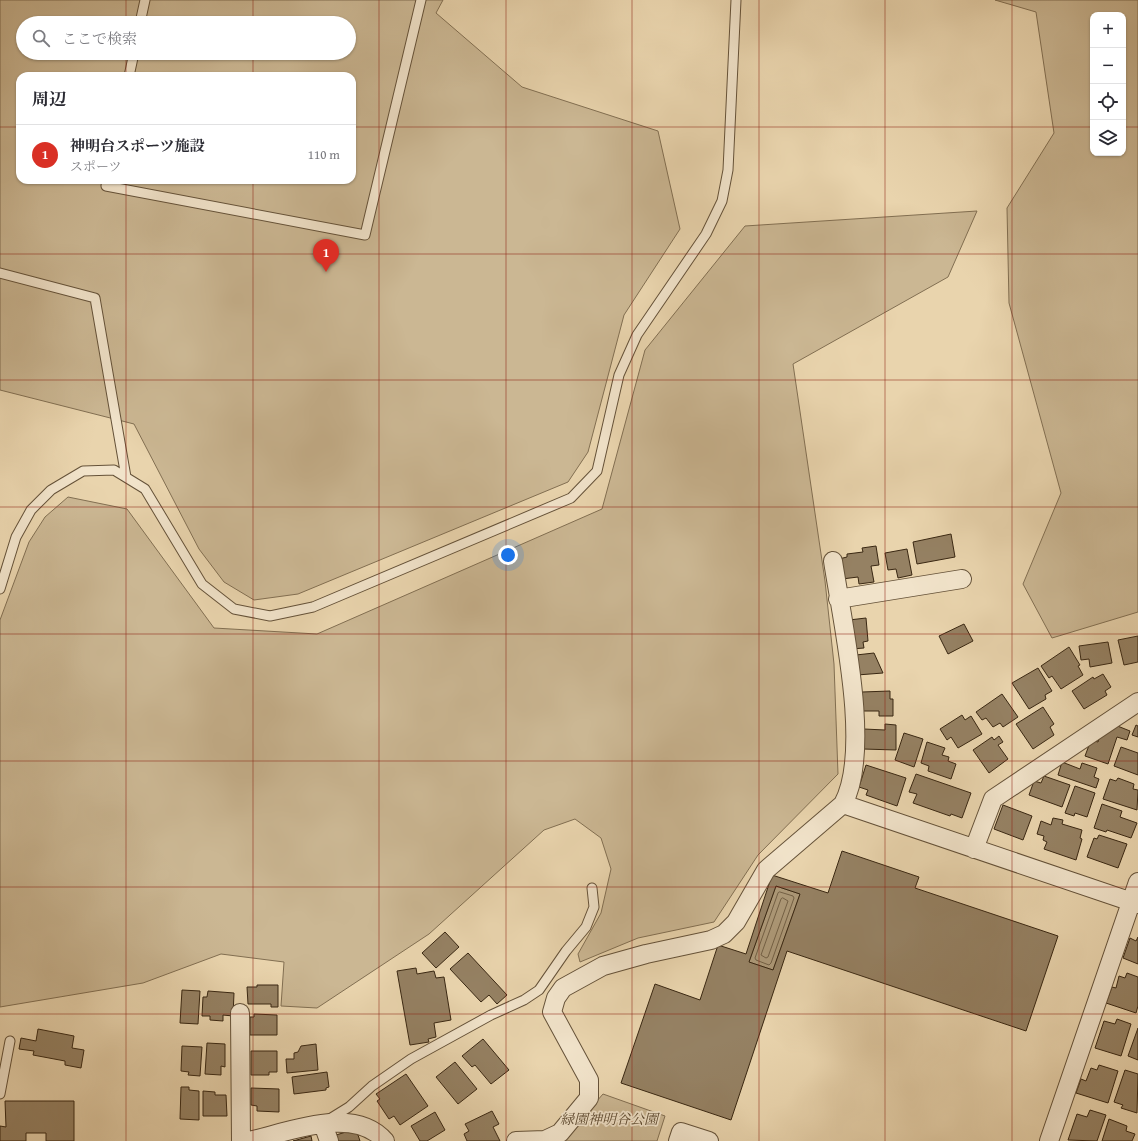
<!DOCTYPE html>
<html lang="ja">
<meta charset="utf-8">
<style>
body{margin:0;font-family:"Gentium Book Plus","Noto Serif JP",serif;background:#f2f2f3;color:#2b2b33}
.controls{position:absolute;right:12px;top:12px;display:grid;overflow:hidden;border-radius:8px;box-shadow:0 1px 3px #0004}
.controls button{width:36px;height:36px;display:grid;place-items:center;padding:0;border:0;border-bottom:1px solid #e1e1e2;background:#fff;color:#2b2b33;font:20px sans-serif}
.you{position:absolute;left:508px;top:555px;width:14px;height:14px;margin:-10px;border:3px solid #fff;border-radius:50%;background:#1a73e8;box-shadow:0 0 0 6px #1a73e833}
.badge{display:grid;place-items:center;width:26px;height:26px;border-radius:50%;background:#d93025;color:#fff;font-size:13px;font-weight:700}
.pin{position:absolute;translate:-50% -33px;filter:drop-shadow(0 1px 2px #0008)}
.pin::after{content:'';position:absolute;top:21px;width:14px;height:12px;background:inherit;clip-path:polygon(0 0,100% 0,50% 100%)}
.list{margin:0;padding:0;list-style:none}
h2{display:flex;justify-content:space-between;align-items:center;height:52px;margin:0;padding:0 16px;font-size:17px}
h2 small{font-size:13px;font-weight:400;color:#7c7c81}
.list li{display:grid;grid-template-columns:26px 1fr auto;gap:12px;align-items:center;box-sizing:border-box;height:60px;padding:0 16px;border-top:1px solid #e1e1e2}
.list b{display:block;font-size:15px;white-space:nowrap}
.list p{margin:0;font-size:13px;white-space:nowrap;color:#7c7c81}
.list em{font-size:13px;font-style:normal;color:#7c7c81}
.icon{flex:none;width:22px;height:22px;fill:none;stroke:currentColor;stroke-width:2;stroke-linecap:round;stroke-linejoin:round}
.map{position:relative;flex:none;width:1138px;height:1141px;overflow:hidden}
.search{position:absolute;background:#fff;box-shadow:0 1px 3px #0004;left:16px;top:16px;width:340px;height:44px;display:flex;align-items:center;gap:10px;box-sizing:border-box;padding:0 14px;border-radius:22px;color:#7c7c81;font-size:15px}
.panel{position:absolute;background:#fff;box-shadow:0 1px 3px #0004;left:16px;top:72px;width:340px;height:112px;border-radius:12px}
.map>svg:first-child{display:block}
</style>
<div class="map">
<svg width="1138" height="1141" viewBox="0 0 1138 1141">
<rect width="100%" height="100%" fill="#e9d4ad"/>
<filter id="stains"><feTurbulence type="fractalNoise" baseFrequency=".005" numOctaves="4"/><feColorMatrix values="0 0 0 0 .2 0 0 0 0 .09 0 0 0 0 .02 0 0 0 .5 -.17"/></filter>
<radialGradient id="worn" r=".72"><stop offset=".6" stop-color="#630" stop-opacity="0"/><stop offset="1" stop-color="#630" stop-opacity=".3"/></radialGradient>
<path fill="#cbb793" stroke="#826f52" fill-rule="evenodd" d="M 0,0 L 443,0 L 436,13 L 522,87 L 658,131 L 680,229 L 624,315 L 588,452 L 568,482 L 298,594 L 254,600 L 224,582 L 199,549 L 134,424 L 0,390 ZM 23,23 L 349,23 L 349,53 L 23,53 ZM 20,76 L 352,76 L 352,180 L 20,180 Z
M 995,0 L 1138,0 L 1138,612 L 1052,638 L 1023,584 L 1061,493 L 1009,303 L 1007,208 L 1054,133 L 1036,12 ZM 1093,15 L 1123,15 L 1123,153 L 1093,153 Z
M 977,211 L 948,277 L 793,364 L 825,581 L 834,664 L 838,774 L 758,855 L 714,922 L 638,938 L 580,962 L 578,954 L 601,913 L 611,869 L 601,838 L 575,819 L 544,830 L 429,934 L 317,1008 L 281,1006 L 284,962 L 221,954 L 143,983 L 0,1007 L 0,620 L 29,542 L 45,517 L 68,497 L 127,509 L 214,628 L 317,634 L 602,509 L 645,350 L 745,226 Z
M 603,1094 L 665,1116 L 657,1141 L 562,1141 Z"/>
<path fill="#ad9978" stroke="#7f6b4f" d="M 776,886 L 800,894 L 773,970 L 749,962 Z"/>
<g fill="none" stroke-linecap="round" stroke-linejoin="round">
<path stroke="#736045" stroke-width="1" d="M 780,892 L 793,896 L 794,898 L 771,963 L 769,965 L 756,960 L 755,958 L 778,893 Z
M 783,898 L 788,901 L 768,957 L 766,958 L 761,955 L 781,899 Z"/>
</g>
<path fill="#958163" stroke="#392712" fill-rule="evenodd" d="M 951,534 L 955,557 L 917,564 L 913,542 Z
M 876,546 L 879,565 L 871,566 L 874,582 L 859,584 L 858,577 L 842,579 L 839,559 L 847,557 L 847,554 L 863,552 L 862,548 Z
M 907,549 L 912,575 L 898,578 L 896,569 L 888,570 L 885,553 Z
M 866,618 L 868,641 L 863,642 L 864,648 L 851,649 L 849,620 Z
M 964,624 L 973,641 L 948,654 L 939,636 Z
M 1138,636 L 1138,662 L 1124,665 L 1118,640 Z
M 1108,642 L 1112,663 L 1090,667 L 1089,659 L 1081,660 L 1079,646 Z
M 1069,647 L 1080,665 L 1078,666 L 1083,675 L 1061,689 L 1052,676 L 1049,678 L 1041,666 Z
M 874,653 L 883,673 L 857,675 L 856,655 Z
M 1038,668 L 1052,691 L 1045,695 L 1046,699 L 1029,709 L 1012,683 Z
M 1103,674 L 1111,687 L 1105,691 L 1107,695 L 1084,709 L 1072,691 L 1093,677 L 1094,679 Z
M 890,691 L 890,699 L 893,699 L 893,716 L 879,716 L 879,711 L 862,711 L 862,692 Z
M 1002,694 L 1018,717 L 1003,727 L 1000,723 L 993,727 L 986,718 L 982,720 L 976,712 Z
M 1043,707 L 1054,724 L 1050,727 L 1054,735 L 1033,749 L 1016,724 Z
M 962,715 L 965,720 L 971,716 L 982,734 L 958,748 L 951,737 L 947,740 L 940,729 Z
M 885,724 L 896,725 L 896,750 L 863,749 L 864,729 L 885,730 Z
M 1115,725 L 1130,731 L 1127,740 L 1117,737 L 1108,764 L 1085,756 L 1091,740 L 1098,742 L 1102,729 Z
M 1136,725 L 1138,726 L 1138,737 L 1132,735 Z
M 904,733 L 923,739 L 914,767 L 895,760 Z
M 999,736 L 1003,742 L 998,745 L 1008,759 L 989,773 L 973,750 L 992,737 L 994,740 Z
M 927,742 L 945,748 L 942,755 L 949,757 L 948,761 L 956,764 L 951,779 L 928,771 L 929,766 L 921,763 Z
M 1121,747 L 1138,753 L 1138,775 L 1114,766 Z
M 1062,762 L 1080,769 L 1082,763 L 1097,768 L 1094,777 L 1099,779 L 1096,788 L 1058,775 Z
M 866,765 L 906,778 L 897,806 L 866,795 L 868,790 L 859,787 Z
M 916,774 L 971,793 L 962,818 L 951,814 L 950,816 L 913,803 L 917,794 L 909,792 Z
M 1044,776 L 1070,785 L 1062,807 L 1029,795 L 1034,781 L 1041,783 Z
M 1118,778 L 1134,784 L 1133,789 L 1138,790 L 1137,810 L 1103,799 L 1110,779 L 1116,781 Z
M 1075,786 L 1095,793 L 1087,817 L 1075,813 L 1074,816 L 1065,813 Z
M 1102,804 L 1122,811 L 1120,817 L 1137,823 L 1131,838 L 1107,830 L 1106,832 L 1094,828 Z
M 1003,805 L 1032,816 L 1023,840 L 994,829 Z
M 1053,818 L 1063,820 L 1062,824 L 1082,830 L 1080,838 L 1082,839 L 1076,860 L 1044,849 L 1047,842 L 1043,840 L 1044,836 L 1037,834 L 1041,821 L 1051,825 Z
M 1099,835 L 1127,844 L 1118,868 L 1087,857 L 1094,838 L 1097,839 Z
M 842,851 L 919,877 L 915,888 L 1058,936 L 1026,1031 L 787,951 L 731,1120 L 621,1083 L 655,984 L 700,1000 L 718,945 L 746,954 L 772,875 L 828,893 ZM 776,886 L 800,894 L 773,970 L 749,962 Z
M 445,932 L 459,947 L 436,968 L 422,953 Z
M 1138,937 L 1138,964 L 1123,958 L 1130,938 L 1136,941 Z
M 468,953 L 507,995 L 497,1004 L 489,995 L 481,1002 L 450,969 Z
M 416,968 L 417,974 L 434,971 L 436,978 L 444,977 L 451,1020 L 434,1023 L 436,1037 L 428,1039 L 429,1042 L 410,1045 L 397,971 Z
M 1127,973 L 1138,977 L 1138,1006 L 1136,1013 L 1106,1003 L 1112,987 L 1116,988 L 1119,976 L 1125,978 Z
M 257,985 L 278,985 L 278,1007 L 271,1007 L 271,1004 L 248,1004 L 247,987 L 257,987 Z
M 182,990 L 200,991 L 198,1024 L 180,1023 Z
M 208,991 L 234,993 L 233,1016 L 223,1015 L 223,1021 L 210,1020 L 210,1016 L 202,1016 L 203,997 L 207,997 Z
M 254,1014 L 277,1015 L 277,1035 L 250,1035 L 250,1017 L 254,1017 Z
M 1117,1019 L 1131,1024 L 1121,1056 L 1095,1048 L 1104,1021 L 1115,1024 Z
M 1138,1028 L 1138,1060 L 1128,1056 Z
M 38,1029 L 74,1036 L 72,1048 L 84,1050 L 81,1068 L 65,1065 L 65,1061 L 33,1055 L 34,1051 L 19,1049 L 21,1038 L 36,1041 Z
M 483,1039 L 509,1070 L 491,1084 L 475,1065 L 472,1067 L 462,1056 Z
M 207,1043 L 225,1044 L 225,1067 L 221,1066 L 221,1075 L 205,1074 Z
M 316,1044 L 318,1070 L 287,1073 L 286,1059 L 294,1059 L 294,1053 L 298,1052 L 301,1046 Z
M 182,1046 L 202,1047 L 200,1076 L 188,1075 L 189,1072 L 181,1071 Z
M 251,1051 L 277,1051 L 277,1072 L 269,1072 L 269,1075 L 251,1075 Z
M 455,1062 L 477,1089 L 458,1104 L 436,1077 Z
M 1099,1065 L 1118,1071 L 1108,1103 L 1076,1093 L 1081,1079 L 1086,1081 L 1091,1068 L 1097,1070 Z
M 1125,1070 L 1138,1074 L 1137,1113 L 1121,1108 L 1123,1105 L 1114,1102 Z
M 327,1072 L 329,1087 L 326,1088 L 326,1090 L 294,1094 L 292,1077 Z
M 406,1074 L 428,1106 L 400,1125 L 394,1116 L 389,1119 L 377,1101 L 380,1099 L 376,1094 Z
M 181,1087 L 189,1087 L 189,1090 L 199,1091 L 199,1120 L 180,1119 Z
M 251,1088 L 279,1089 L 279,1112 L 257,1111 L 257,1106 L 251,1105 Z
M 203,1091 L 215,1092 L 215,1095 L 226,1095 L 227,1116 L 203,1116 Z
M 5,1101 L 74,1101 L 74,1141 L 46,1141 L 46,1133 L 26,1133 L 26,1141 L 0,1141 L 0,1126 L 6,1127 Z
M 1090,1110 L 1106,1115 L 1097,1141 L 1068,1140 L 1077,1114 L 1087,1117 Z
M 492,1111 L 499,1124 L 493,1127 L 500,1141 L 467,1141 L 464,1134 L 469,1131 L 465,1124 Z
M 435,1112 L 445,1130 L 427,1141 L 420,1141 L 411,1126 Z
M 1109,1119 L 1127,1126 L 1126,1131 L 1135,1134 L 1132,1141 L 1102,1141 Z
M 356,1129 L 360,1141 L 338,1141 L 336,1135 Z
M 311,1136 L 312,1141 L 293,1141 Z"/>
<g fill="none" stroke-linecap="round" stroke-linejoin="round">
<defs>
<path id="service" d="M 140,23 L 145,0
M 129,76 L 134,53
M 107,180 L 106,186 L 365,235 L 421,0
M 0,273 L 95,298 L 126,477
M 0,589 L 16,537 L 31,510 L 51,490 L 83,471 L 114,470 L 145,489 L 202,584 L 234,609 L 270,616 L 313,607 L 571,498 L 597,471 L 619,375 L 637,335 L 706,234 L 722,201 L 728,170 L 736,0
M 0,1094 L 10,1041
M 328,1120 L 349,1107 L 372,1086 L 411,1059 L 491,1015 L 524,1000 L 539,990 L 566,951 L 586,927 L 594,907 L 592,888"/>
<path id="minor" d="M 838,599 L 962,579
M 843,804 L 1138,904
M 974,849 L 993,799 L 1138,702
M 240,1013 L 241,1141
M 323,1124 L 329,1141
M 249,1141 C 286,1133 354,1104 385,1141
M 516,1141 L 545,1140 L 560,1133 L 589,1098 L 589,1080 L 552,1012 L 556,998 L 563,988 L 603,966 L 646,954 L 711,940 L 724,934 L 736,922 L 766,870 L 843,804 C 872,751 842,621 833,561
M 678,1141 L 681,1132 L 709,1141
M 1049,1141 L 1138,882"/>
</defs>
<use href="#service" stroke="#655239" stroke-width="11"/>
<use href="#minor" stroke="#655239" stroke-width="20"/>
<use href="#service" stroke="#f1e3ca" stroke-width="9"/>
<use href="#minor" stroke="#f1e3ca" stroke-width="18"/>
</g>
<path fill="none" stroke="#8f2418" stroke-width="1" stroke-opacity="0.55" d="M 126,0 L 126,23M 253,0 L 253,23M 379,0 L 379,1141M 506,0 L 506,1141M 632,0 L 632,1141M 759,0 L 759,1141M 885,0 L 885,1141M 1012,0 L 1012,1141M 126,53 L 126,76M 253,53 L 253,76M 0,127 L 20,127M 352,127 L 1093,127M 1123,127 L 1138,127M 126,180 L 126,1141M 253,180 L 253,1141M 0,254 L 1138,254M 0,380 L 1138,380M 0,507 L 1138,507M 0,634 L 1138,634M 0,761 L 1138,761M 0,887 L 1138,887M 0,1014 L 1138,1014"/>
<g text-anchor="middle" stroke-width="3.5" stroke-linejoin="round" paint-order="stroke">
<g font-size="14" font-style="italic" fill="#5e4b32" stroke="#f1e3ca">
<text x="609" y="1124">緑園神明谷公園</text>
</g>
</g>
<rect width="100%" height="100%" filter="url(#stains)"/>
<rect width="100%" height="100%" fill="url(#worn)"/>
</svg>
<div class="controls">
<button>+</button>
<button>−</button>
<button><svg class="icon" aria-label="locate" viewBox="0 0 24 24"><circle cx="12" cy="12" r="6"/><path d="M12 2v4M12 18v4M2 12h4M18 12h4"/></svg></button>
<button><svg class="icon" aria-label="layers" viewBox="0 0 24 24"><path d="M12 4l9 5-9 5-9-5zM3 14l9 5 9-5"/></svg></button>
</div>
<div class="you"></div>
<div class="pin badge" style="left:326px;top:272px">1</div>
<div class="search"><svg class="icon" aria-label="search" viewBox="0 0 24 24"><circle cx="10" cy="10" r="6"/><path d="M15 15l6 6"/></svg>ここで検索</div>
<section class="panel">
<h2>周辺<small></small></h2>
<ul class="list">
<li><span class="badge">1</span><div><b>神明台スポーツ施設</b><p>スポーツ</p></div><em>110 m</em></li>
</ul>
</section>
</div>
